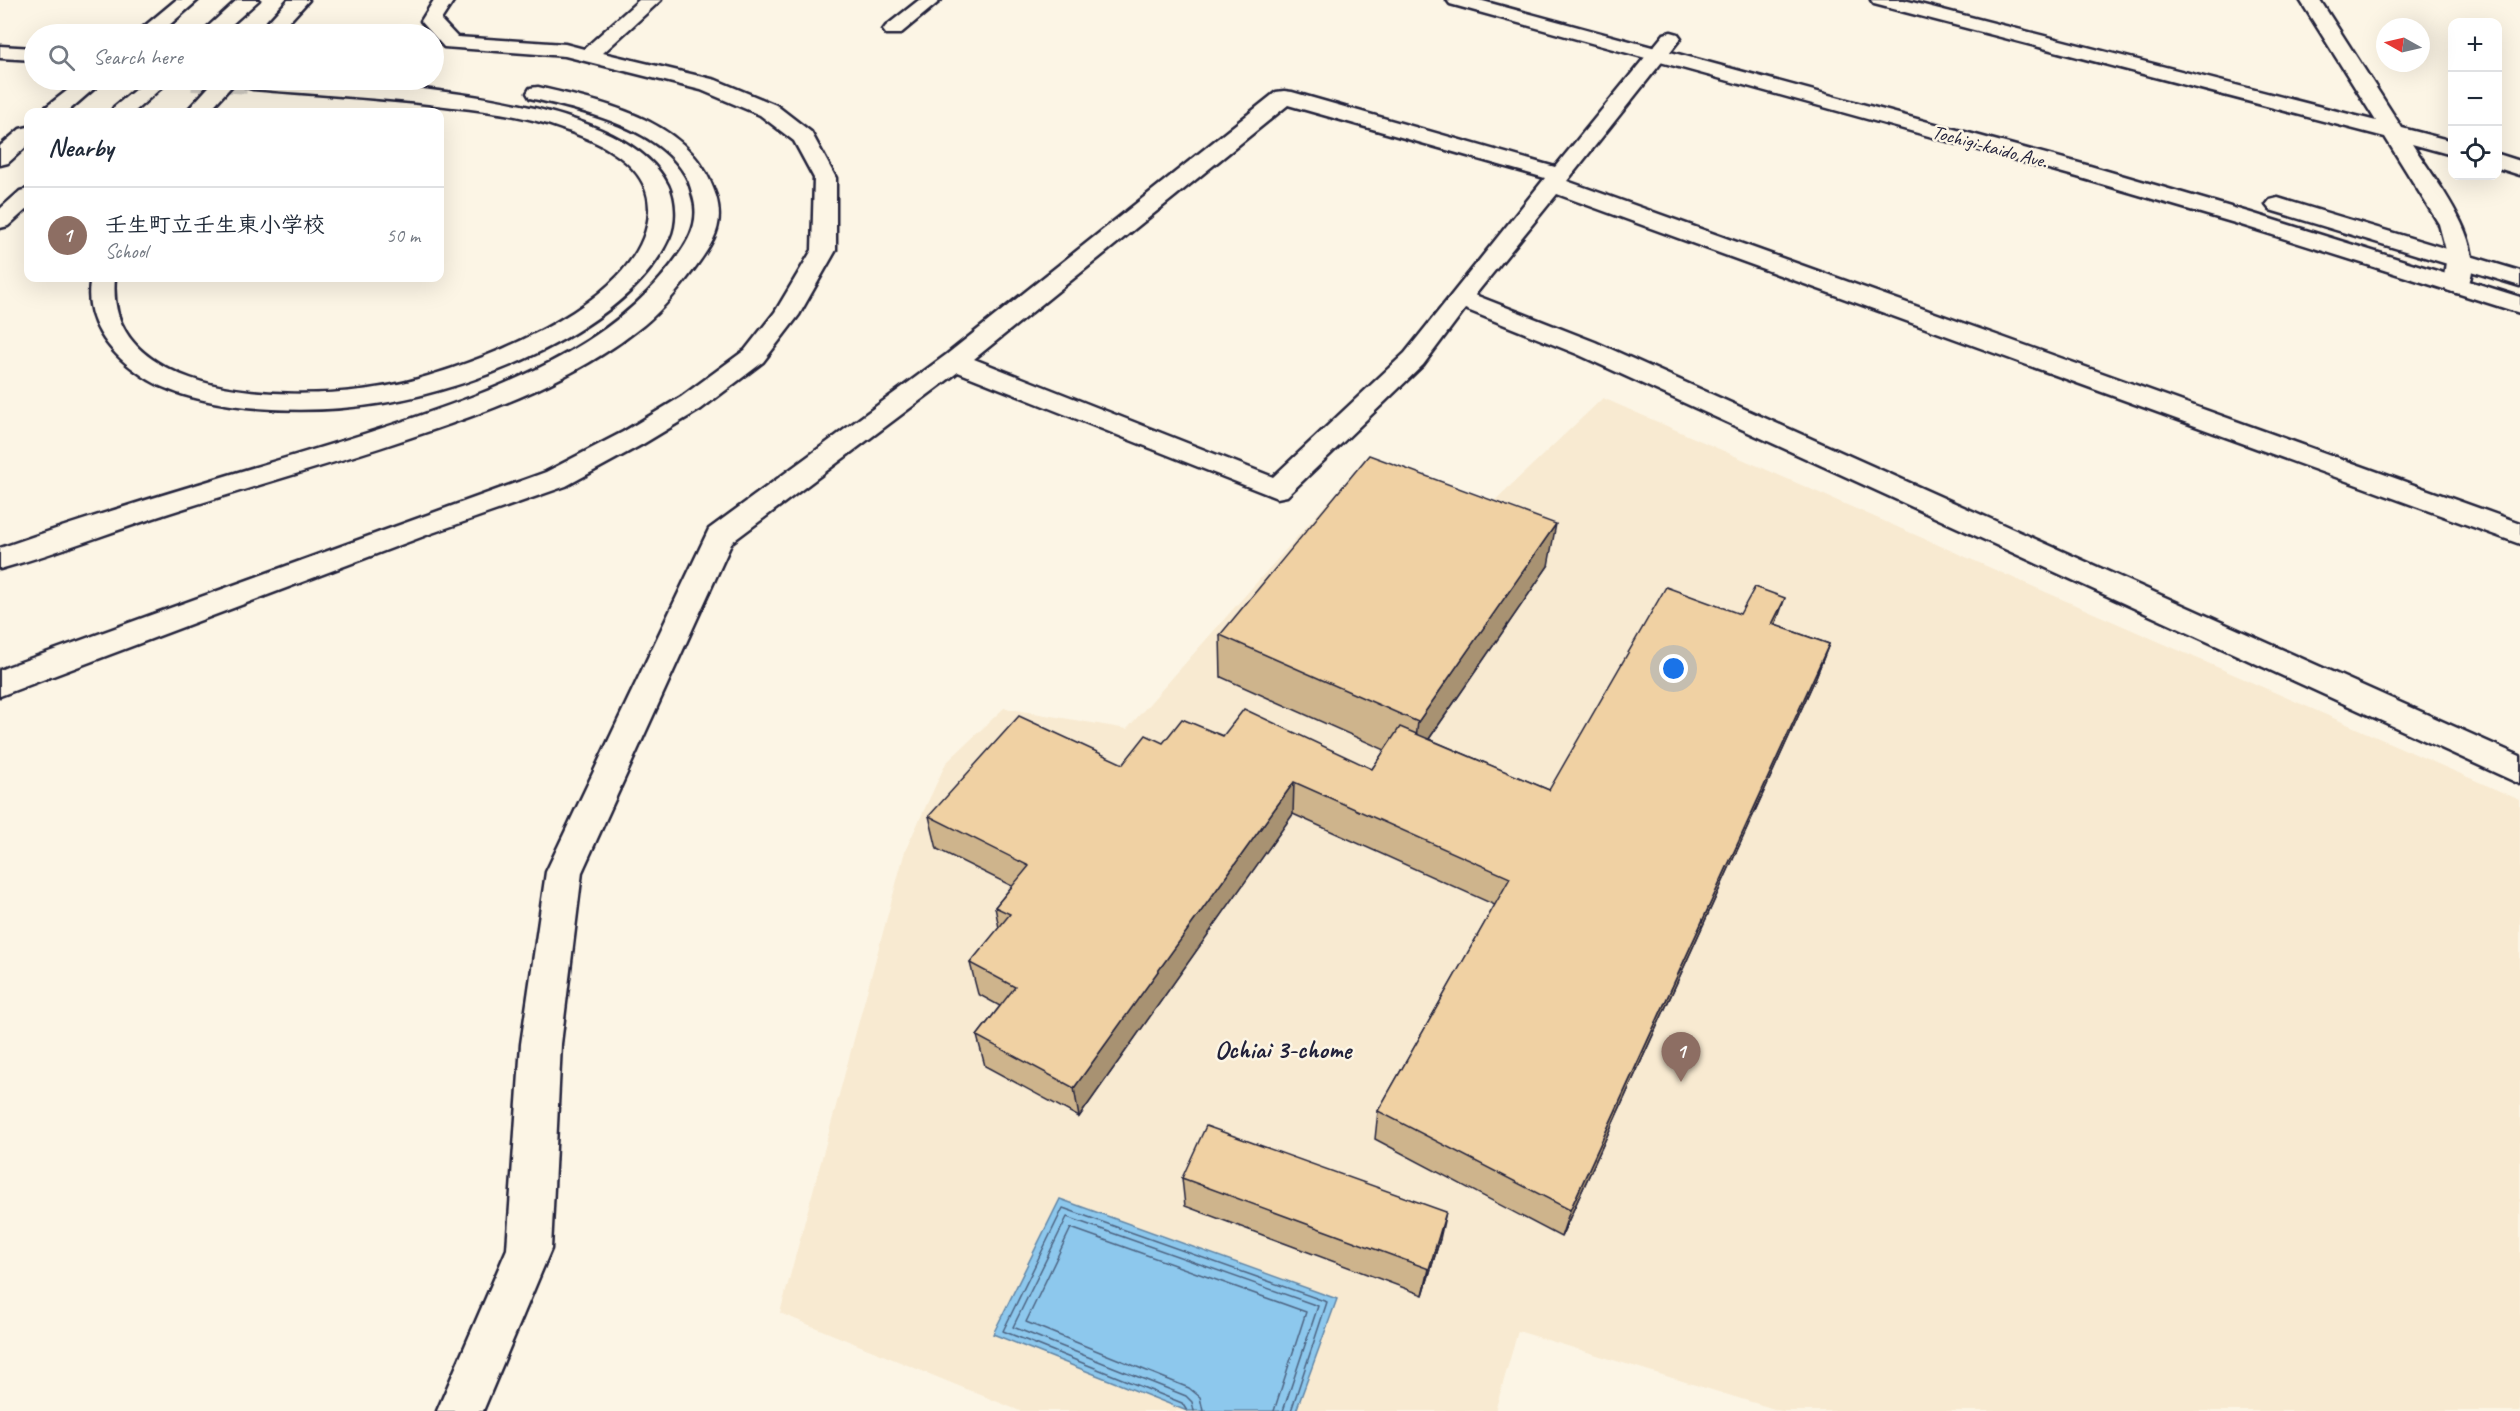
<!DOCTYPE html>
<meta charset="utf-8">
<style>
body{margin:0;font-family:Caveat,"Klee One",sans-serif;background:#f6f6f7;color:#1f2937}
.controls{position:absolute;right:18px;top:18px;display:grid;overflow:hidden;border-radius:12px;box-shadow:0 6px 24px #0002}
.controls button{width:54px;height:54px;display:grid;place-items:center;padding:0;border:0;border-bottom:2px solid #e0e1e3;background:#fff;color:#1f2937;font:30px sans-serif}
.compass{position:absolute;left:2376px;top:18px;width:54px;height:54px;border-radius:50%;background:#fff;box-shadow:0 6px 24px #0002;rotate:278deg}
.you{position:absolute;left:1674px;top:669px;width:21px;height:21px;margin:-15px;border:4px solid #fff;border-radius:50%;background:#1a73e8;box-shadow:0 0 0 9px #1a73e833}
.badge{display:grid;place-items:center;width:39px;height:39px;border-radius:50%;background:#0b8043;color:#fff;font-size:20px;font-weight:700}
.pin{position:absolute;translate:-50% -50px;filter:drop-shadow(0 2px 3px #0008)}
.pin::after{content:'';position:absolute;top:32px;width:21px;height:18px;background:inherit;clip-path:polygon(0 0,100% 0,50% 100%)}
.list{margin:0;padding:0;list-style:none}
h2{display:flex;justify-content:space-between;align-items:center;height:78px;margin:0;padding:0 24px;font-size:26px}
h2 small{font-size:20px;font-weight:400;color:#747a83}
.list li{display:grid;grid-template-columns:39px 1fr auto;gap:18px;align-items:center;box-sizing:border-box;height:96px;padding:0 24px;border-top:2px solid #e0e1e3}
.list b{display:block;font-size:22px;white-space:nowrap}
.list p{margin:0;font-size:20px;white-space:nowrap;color:#747a83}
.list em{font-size:20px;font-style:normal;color:#747a83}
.icon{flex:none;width:33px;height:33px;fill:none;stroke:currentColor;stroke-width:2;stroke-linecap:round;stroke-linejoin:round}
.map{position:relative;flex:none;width:2520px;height:1411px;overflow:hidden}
.search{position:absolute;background:#fff;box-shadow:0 6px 24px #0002;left:24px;top:24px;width:420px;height:66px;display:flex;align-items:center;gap:15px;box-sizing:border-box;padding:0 21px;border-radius:33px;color:#747a83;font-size:22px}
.panel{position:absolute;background:#fff;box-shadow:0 6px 24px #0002;left:24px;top:108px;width:420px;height:174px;border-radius:12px}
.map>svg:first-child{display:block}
</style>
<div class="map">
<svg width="2520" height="1411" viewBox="0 0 2520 1411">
<rect width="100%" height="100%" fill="#fcf5e5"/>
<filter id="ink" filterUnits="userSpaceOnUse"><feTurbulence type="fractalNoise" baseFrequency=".0167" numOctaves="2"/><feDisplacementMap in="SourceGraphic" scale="12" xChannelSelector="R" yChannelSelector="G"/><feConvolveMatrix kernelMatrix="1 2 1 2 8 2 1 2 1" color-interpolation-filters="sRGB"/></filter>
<g filter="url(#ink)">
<path fill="#f8ead1" d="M 1603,398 L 2520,800 L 2520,1411 L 1781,1411 L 1518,1331 L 1495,1411 L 1020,1411 L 780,1313 L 905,851 L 946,763 L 1004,708 L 1127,729 L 1367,458 L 1491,504 Z"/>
<path fill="#8dc8ed" stroke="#6286a6" stroke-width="1.5" d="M 1060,1199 L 1337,1299 L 1296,1411 L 1187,1411 L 993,1334 Z"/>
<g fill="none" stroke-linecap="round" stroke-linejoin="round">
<path stroke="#4d6482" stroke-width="1.5" d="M 1187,1411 L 1182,1403 L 1003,1331 L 1063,1208 L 1327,1302 L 1291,1411
M 1194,1411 L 1192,1402 L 1186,1396 L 1013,1327 L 1067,1217 L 1318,1306 L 1283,1411
M 1203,1411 L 1200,1397 L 1189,1388 L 1026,1322 L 1071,1228 L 1306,1312 L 1274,1411"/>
<path stroke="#d0cbc3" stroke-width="22" stroke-dasharray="22 11" stroke-linecap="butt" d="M 192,80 L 253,83"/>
<defs>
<path id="minor" d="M 434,0 L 454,0 L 441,20 L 457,37 L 565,44 L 584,49 L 639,0 L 661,0 L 603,53 L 716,80 L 776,105 L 811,132 L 836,178 L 836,250 L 799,315 L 763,362 L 701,409 L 643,444 L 566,486 L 432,533 L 0,696 L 0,670 L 7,667 L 546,472 L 623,432 L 681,397 L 745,350 L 775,312 L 812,250 L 814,178 L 794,141 L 760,115 L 701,90 L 565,56 L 444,47 L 421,21 Z
M 919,0 L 941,0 L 900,34 L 886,34 L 883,30 L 886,26 Z
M 1871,0 L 1904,0 L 2376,121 L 2300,0 L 2320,0 L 2402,128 L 2452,141 L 2452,155 L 2412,144 C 2434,179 2493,249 2465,290 L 2456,293 L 2447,290 L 2443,285 L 2447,254 L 2439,224 L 2385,137 L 1874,4 Z
M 1671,32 L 1678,34 L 1681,38 L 1567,181 L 2520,523 L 2520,544 L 1557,194 L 1475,295 L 1595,342 L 2520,756 L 2520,784 L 1577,354 L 1465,309 L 1423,365 L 1287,496 L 1277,498 L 958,372 L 732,542 L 582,872 L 561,1044 L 551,1249 L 483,1411 L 437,1411 L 507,1249 L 521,1044 L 546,872 L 709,529 L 946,355 L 1276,92 L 1284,91 L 1292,92 L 1555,167 L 1664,34 ZM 1288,105 L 1545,178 L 1405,353 L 1273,477 L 974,359 Z
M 2498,154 L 2520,161 L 2520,175 L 2498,168 Z"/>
<path id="major" d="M 1447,0 L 1479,0 L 2090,166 L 2251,213 L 2520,297 L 2520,313 L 2235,223 L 2074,176 L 1450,4 Z
M 2278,198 L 2520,271 L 2520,286 L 2270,210 L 2266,205 L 2270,200 Z"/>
<path id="highway" d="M 176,0 L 198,0 L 159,34 L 137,34 L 140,30 Z
M 237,0 L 259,0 L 221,34 L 200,34 Z
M 288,0 L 309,0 L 278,34 L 257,34 Z
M 0,46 L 34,48 L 34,60 L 0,58 Z
M 81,80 L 104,80 L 67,112 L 43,112 L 46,107 Z
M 147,80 L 170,80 L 134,112 L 111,112 L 114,107 Z
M 215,80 L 237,80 L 208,112 L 186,112 Z
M 245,80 C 341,80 621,88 668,185 C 675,200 676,223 669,238 C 628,329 476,388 383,403 C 334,411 281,412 231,405 C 200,400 166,393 140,374 C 108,352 82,318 91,278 L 115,278 C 111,322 131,350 171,370 C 233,402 353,398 418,379 C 490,359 646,299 649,211 C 651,165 599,141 562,129 C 527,116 490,111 453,107 C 387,98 320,95 253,89 L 246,87 L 242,83 Z
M 538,87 C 606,103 693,120 716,196 C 725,227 712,244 694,269 C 677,292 659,314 636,331 C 574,379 498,408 424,433 C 346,460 267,482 188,507 C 125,526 64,551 0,569 L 0,548 C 66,525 132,504 199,484 C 267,463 336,444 404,421 C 502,388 608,349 672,264 C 687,244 700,225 694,200 C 692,192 690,183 686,176 C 659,127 580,110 530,98 L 527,93 L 530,88 Z
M 28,127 L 28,145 L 8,163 L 0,165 L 0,146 L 20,129 Z
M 28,189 L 28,208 L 8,226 L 0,228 L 0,209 L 20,191 Z"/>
</defs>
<use href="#minor" stroke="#22223b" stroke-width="5"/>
<use href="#major" stroke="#22223b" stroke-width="5"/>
<use href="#highway" stroke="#22223b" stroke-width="5"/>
<use href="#minor" fill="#fcf5e5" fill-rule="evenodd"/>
<use href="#major" fill="#fcf5e5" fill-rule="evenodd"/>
<use href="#highway" fill="#fcf5e5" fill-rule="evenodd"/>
</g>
<path fill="#ceb48c" stroke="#22223b" stroke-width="1.5" d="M 1548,566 L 1429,739 L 1549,790 L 1740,614 L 1775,625 L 1829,644 L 1816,677 L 1561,1237 L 1375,1139 L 1378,1111 L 1495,905 L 1293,814 L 1079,1117 L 985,1066 L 977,1036 L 1000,1006 L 978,994 L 970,963 L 999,928 L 995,907 L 1012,886 L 937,849 L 929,816 L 1123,764 L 1163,743 L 1223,736 L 1372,769 L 1385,750 L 1221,677 L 1220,635 Z
M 1182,1178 L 1440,1239 L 1423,1295 L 1185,1206 Z"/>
<path fill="#a89272" stroke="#22223b" stroke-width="1.5" d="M 1556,524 L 1548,566 L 1413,762 L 1418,722 Z
M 1785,598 L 1773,631 L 1772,624 Z
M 1829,644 L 1816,677 L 1561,1237 L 1570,1210 Z
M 1294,782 L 1293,814 L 1079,1117 L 1074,1088 Z
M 1446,1212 L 1440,1239 L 1423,1295 L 1429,1269 Z"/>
<path fill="#f0d1a3" stroke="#22223b" stroke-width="1.5" d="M 1369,455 L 1556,524 L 1418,722 L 1220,635 Z
M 1666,587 L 1740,614 L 1755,587 L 1785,598 L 1772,624 L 1829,644 L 1570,1210 L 1378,1111 L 1510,878 L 1294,782 L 1074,1088 L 977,1036 L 1015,987 L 970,963 L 1010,914 L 995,907 L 1029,866 L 929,816 L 1019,716 L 1123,764 L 1146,735 L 1163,743 L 1182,719 L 1223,736 L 1244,709 L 1372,769 L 1400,727 L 1549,790 Z
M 1206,1126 L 1446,1212 L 1429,1269 L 1182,1178 Z"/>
</g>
<g text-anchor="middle" stroke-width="5" stroke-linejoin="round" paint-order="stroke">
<g font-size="20" fill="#22223b" stroke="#fcf5e5">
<text transform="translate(1990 146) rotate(15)" y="7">Tochigi-kaido Ave.</text>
</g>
<g font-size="26" font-weight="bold" fill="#22223b" stroke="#fcf5e5">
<text x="1283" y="1058">Ochiai 3-chome</text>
</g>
</g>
</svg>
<div class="controls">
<button>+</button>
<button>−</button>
<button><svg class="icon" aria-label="locate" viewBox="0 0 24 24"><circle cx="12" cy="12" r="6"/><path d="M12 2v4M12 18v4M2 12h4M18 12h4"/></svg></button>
</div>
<svg class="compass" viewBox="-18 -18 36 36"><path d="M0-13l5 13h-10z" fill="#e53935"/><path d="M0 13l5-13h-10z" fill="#747a83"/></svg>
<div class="you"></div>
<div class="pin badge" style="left:1681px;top:1082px;background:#8d6e63">1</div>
<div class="search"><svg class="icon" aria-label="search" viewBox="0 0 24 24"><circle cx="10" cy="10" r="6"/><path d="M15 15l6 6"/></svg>Search here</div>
<section class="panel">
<h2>Nearby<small></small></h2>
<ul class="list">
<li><span class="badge" style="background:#8d6e63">1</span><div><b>壬生町立壬生東小学校</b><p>School</p></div><em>50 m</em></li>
</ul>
</section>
</div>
